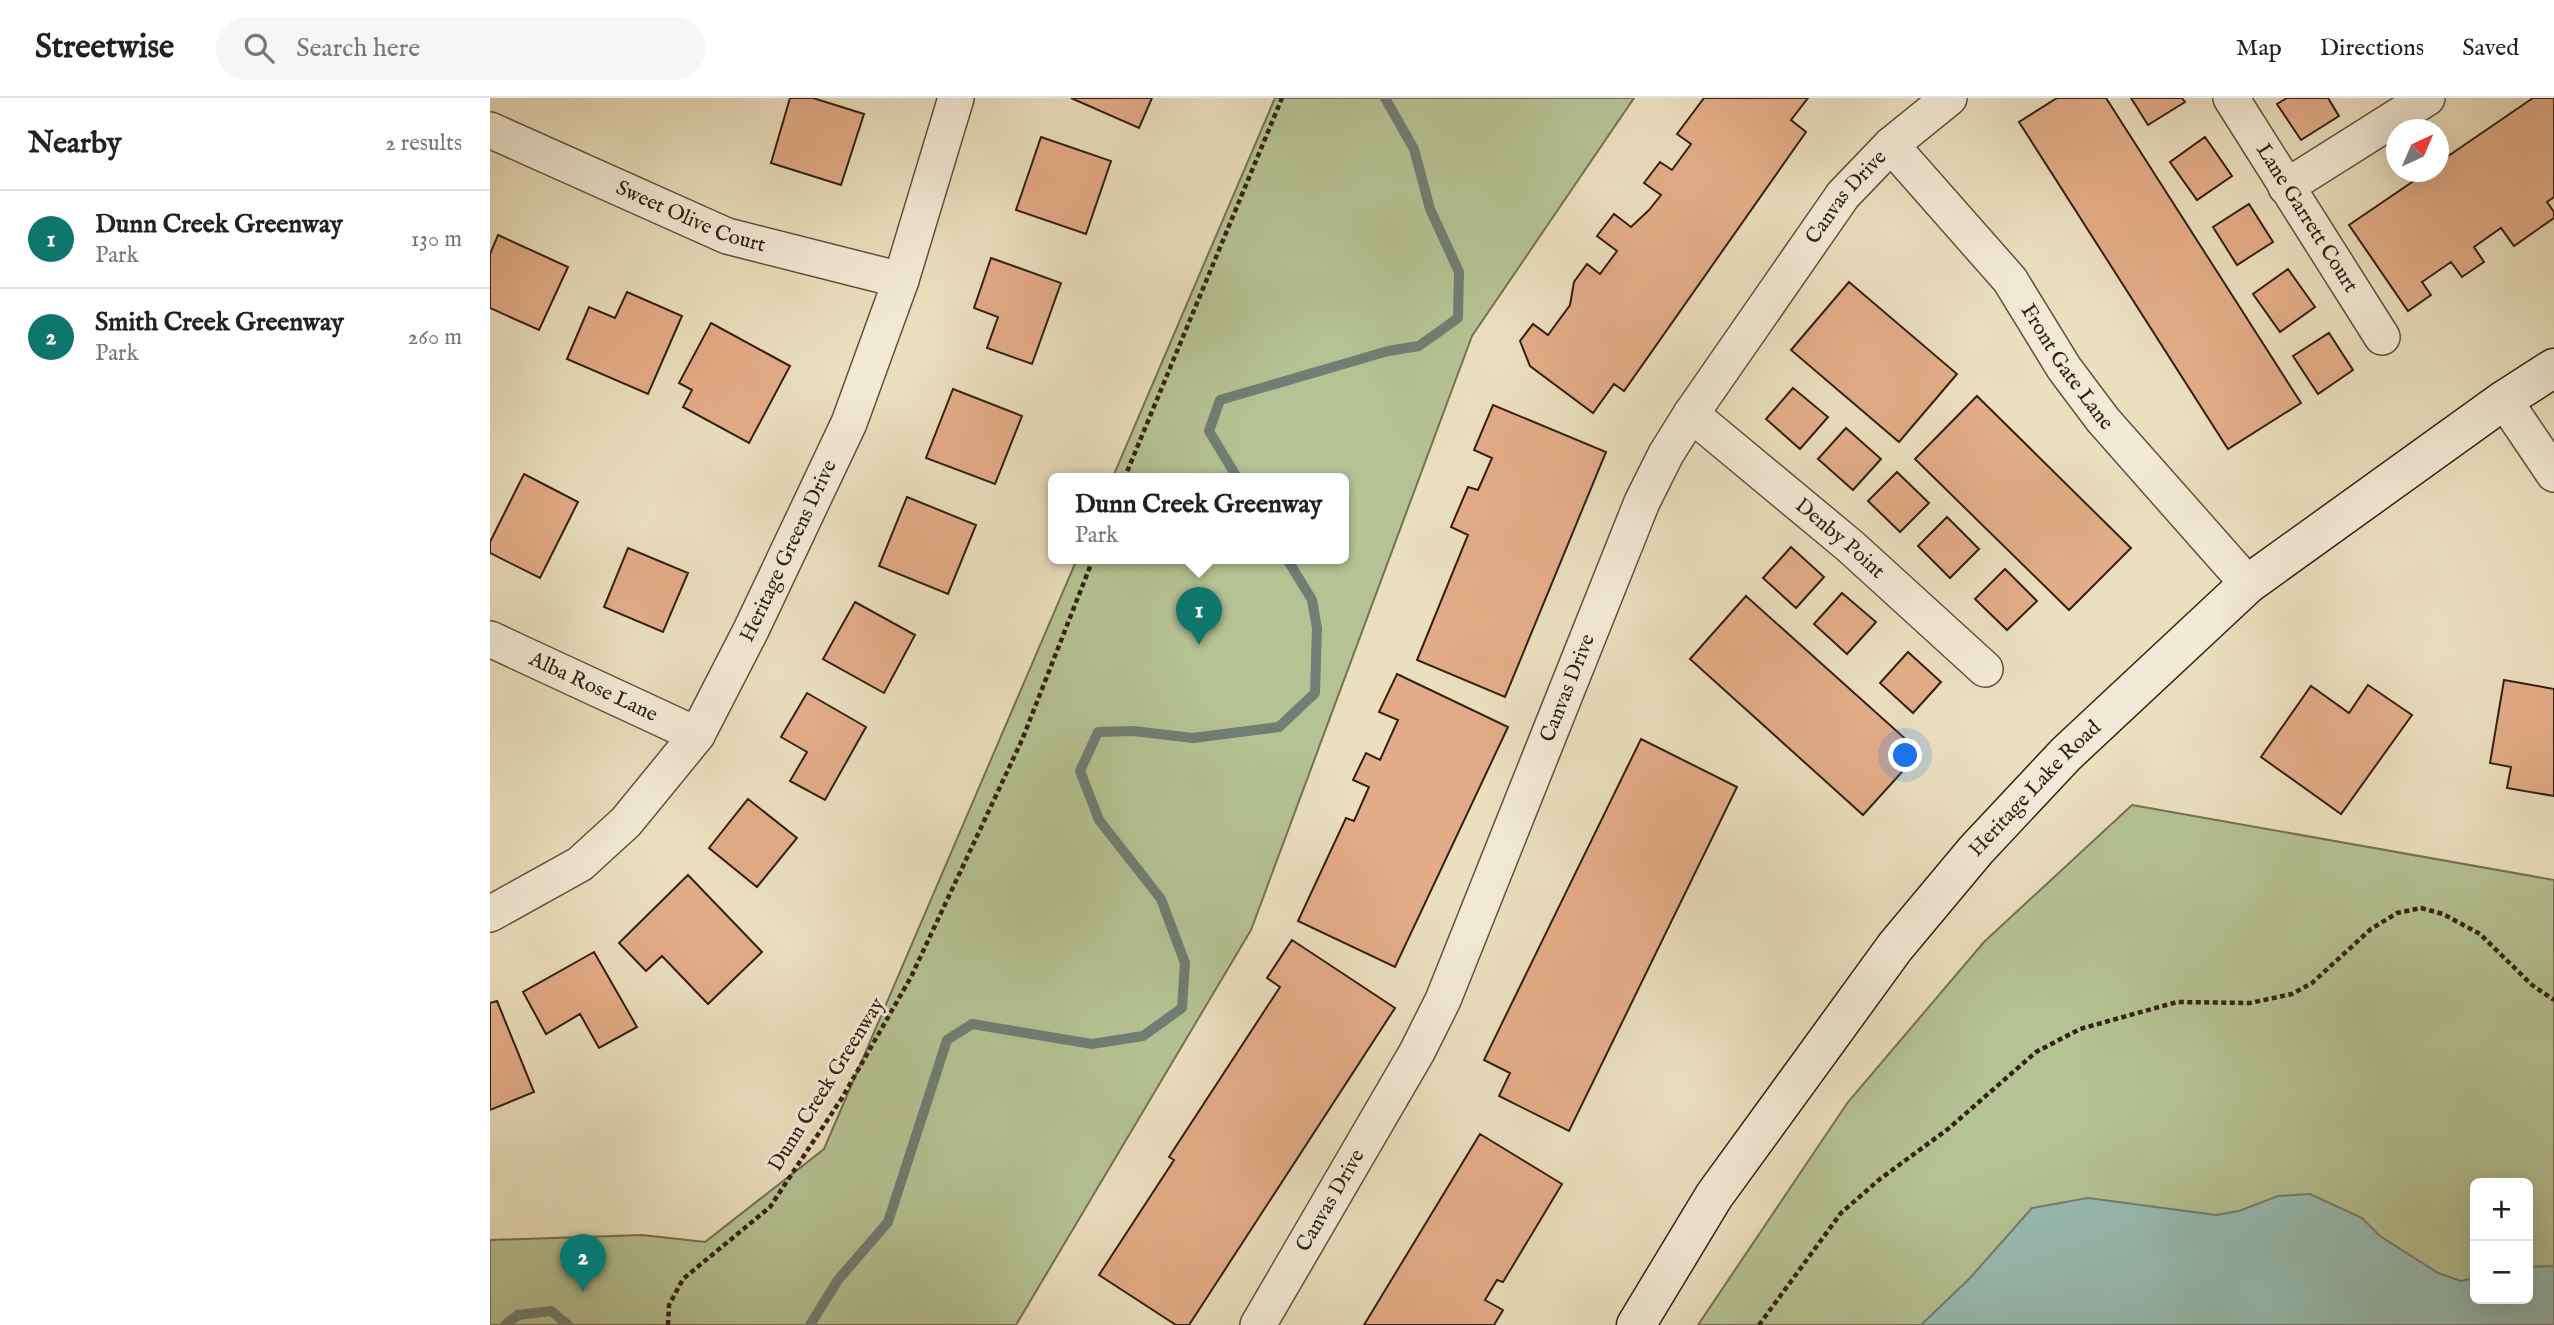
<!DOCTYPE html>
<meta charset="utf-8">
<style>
:root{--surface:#fff;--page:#f6f6f6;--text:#222;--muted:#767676;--line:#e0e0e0;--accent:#0f766e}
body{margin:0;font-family:"IM FELL English",serif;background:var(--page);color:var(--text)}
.controls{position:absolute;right:21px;bottom:21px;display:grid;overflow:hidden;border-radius:10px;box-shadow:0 7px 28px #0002}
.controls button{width:63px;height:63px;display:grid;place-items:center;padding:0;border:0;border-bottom:2px solid var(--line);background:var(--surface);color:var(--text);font:35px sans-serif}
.compass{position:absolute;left:1896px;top:21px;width:63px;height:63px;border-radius:50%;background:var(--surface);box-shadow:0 7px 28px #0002;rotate:44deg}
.you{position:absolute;left:1416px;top:658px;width:24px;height:24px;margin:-18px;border:5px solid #fff;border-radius:50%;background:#1a73e8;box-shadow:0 0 0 10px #1a73e833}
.badge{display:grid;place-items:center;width:46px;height:46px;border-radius:50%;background:var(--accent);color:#fff;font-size:23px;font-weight:700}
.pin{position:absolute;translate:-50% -58px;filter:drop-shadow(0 2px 4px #0008)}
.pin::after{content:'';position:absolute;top:37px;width:24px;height:21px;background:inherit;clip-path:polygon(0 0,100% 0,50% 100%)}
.popup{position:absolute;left:558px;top:375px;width:301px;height:91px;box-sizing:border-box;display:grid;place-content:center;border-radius:10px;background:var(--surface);filter:drop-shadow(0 2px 5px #0005);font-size:23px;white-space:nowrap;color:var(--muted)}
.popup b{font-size:26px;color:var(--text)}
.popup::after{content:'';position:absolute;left:50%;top:100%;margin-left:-14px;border:14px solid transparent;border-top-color:var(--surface)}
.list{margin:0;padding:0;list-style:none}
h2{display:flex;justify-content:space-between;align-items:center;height:91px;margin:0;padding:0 28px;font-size:30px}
h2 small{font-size:23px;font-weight:400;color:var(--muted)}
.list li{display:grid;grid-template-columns:46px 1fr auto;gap:21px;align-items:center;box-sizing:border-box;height:98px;padding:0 28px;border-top:2px solid var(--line)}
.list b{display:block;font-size:26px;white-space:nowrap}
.list p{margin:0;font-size:23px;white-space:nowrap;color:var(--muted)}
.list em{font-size:23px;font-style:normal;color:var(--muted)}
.icon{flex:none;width:38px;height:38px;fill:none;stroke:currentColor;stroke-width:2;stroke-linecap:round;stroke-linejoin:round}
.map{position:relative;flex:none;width:2064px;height:1227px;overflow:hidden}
header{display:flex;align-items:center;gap:42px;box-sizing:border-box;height:98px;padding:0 35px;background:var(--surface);border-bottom:2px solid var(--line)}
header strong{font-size:33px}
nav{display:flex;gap:38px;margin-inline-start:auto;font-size:24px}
.search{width:490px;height:63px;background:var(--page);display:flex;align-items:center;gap:18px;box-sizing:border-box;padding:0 24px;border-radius:38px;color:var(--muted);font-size:26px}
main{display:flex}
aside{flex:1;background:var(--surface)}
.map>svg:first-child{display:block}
</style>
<header>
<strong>Streetwise</strong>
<div class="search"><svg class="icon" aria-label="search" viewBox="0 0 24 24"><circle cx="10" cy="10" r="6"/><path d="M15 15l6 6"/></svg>Search here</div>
<nav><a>Map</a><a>Directions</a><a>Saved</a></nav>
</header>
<main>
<aside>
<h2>Nearby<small>2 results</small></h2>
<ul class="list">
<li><span class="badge">1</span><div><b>Dunn Creek Greenway</b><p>Park</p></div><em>130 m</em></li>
<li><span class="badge">2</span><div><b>Smith Creek Greenway</b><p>Park</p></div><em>260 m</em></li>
</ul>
</aside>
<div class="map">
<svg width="2064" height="1227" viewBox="0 0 2064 1227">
<rect width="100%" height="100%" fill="#ebdfbe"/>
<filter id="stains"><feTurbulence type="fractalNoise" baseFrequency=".00286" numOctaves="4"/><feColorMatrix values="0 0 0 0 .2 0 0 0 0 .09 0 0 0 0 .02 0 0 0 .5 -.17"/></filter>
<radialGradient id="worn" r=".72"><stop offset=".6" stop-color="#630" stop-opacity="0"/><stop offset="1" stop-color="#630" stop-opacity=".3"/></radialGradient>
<path fill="#b5c293" stroke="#747153" stroke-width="2" fill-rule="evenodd" d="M 785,0 L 1144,0 L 982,238 L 761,832 L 526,1227 L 0,1227 L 0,1142 L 152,1137 L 215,1144 L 334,1051 L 587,461 L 854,461 L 854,381 L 622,381 Z
M 1642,707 L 2064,782 L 2064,1227 L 1208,1227 L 1358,1004 L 1494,844 ZM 1985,1085 L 2038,1085 L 2038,1201 L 1985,1201 Z"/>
<path fill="#98bcb3" stroke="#707e73" stroke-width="2" d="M 1820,1096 L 1872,1120 L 1890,1138 L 1948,1175 L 1971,1183 L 1985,1180 L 1985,1201 L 2038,1201 L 2038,1169 L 2064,1168 L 2064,1227 L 1431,1227 L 1480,1180 L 1542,1110 L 1598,1100 L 1726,1117 L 1749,1113 L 1788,1098 Z"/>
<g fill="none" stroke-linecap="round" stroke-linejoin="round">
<path stroke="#707e73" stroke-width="10" d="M 748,381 L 719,333 L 730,302 L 898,253 L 929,248 L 968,220 L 969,174 L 940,111 L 924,51 L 895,0
M 15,1227 L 28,1217 L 61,1213 L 78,1227
M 320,1227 L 348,1182 L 398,1124 L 457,942 L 482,926 L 602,946 L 653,938 L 692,910 L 695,865 L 671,801 L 609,722 L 590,673 L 608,634 L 643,633 L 703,640 L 789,629 L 825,595 L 827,530 L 822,502 L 797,461"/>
</g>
<path fill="#e3ac88" stroke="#332013" stroke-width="2" d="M 300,0 L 323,0 L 374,16 L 351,87 L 281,65 Z
M 581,0 L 662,0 L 649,30 Z
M 1214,0 L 1318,0 L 1301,22 L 1316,34 L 1134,293 L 1124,286 L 1103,315 L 1040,268 L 1030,243 L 1043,226 L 1058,237 L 1080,207 L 1084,184 L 1097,166 L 1110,176 L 1127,153 L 1107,138 L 1124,116 L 1141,129 L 1159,112 L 1171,97 L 1154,85 L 1170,64 L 1182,72 L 1201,46 L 1187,36 Z
M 1567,0 L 1616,0 L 1811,305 L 1738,351 L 1529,24 Z
M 1641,0 L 1692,0 L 1695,4 L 1658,27 Z
M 1797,0 L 1838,0 L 1849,18 L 1811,42 L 1787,6 Z
M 2043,0 L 2064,0 L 2064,99 L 2057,104 L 2064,114 L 2064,120 L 2024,148 L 2011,130 L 1984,149 L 1994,164 L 1972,179 L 1961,164 L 1932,184 L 1941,197 L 1918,213 L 1859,127 L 1937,74 L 1948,74 L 1948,65 Z
M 551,39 L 621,63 L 596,136 L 526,112 Z
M 1715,39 L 1742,78 L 1707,102 L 1680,64 Z
M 1759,106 L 1783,144 L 1747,167 L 1723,129 Z
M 8,137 L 78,169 L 49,232 L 0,210 L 0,156 Z
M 501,160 L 571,185 L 542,266 L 497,250 L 508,219 L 484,210 Z
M 1798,171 L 1825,209 L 1790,234 L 1763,196 Z
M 1359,184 L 1467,276 L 1409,344 L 1301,252 Z
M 137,194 L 192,218 L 158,296 L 77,261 L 99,209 L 125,220 Z
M 221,225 L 300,268 L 259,345 L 193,309 L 202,292 L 189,285 Z
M 1839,235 L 1863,272 L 1828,296 L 1803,258 Z
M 1303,290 L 1338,319 L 1310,351 L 1276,321 Z
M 463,291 L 532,318 L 505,386 L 436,360 Z
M 1487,298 L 1641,450 L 1579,512 L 1425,361 Z
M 1003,307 L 1116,354 L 1015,599 L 927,562 L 978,437 L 961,429 L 978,389 L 988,392 L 1002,360 L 984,352 Z
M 1356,330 L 1391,361 L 1363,392 L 1328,361 Z
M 1407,374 L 1439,405 L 1410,434 L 1378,403 Z
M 34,376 L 88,404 L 50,480 L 0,455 L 0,444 Z
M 417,399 L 486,427 L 458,496 L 389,468 Z
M 1457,419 L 1489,451 L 1460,480 L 1428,448 Z
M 1301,449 L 1334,479 L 1306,510 L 1273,480 Z
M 138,450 L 198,475 L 173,534 L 114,509 Z
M 1515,471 L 1547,503 L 1517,532 L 1485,501 Z
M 1352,495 L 1386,524 L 1357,556 L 1324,526 Z
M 1256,498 L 1430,654 L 1373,717 L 1200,561 Z
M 365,504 L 425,537 L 394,595 L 333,561 Z
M 1418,554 L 1451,584 L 1423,615 L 1390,585 Z
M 907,576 L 1018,629 L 905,869 L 808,823 L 856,720 L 864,723 L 879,689 L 863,682 L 876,655 L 890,662 L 908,622 L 889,614 Z
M 2014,582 L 2064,591 L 2064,698 L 2017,690 L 2021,669 L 2000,665 Z
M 1878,587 L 1922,617 L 1851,716 L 1771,659 L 1821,588 L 1859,615 Z
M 317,595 L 376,629 L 335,702 L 300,683 L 317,654 L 291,639 Z
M 1151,641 L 1247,689 L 1079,1033 L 1009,998 L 1020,975 L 994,962 Z
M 258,701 L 307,740 L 267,789 L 219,750 Z
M 198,777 L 272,854 L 218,906 L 172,858 L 156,873 L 129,845 Z
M 802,842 L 905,910 L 699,1227 L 686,1227 L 609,1177 L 684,1062 L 679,1059 L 790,889 L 777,880 Z
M 104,854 L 147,929 L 109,950 L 90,916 L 56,936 L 33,894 Z
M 7,903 L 44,994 L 0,1012 L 0,905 Z
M 990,1036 L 1072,1086 L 1013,1184 L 1007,1182 L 995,1202 L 1013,1212 L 1004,1227 L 874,1227 Z"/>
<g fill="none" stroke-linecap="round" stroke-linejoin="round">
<defs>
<g id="street">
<path id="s1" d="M 1741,0 L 1892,239"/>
<path id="s2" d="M 0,32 L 237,138 L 411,182"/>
<path id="s3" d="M 1401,47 L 1520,182 L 1574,270 L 1613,322 L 1758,486"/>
<path d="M 1796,89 L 1937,0"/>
<path d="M 2014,302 L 2064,376"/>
<path id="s4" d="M 1201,316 L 1360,448 L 1495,571"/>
<path id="s5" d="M 0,541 L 207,637"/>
<path id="s6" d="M 0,816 L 90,766 L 136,724 L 207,637 L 261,532 L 359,325 L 411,182 L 466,0"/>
<path id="s7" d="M 768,1227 L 927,954 L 953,902 L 1152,404 L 1176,356 L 1201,316 L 1353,97 L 1401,47 L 1459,0"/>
</g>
<g id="secondary">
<path id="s8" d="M 1146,1227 L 1224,1098 L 1405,849 L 1486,752 L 1576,656 L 1758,486 L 2014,302 L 2064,270"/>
</g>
</defs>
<use href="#street" stroke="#61503e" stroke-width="38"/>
<use href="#secondary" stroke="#332013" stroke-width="41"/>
<path stroke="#332013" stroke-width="4.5" stroke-dasharray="5 3.5" stroke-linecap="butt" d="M 634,381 L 792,0
M 178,1227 L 179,1207 L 193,1181 L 280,1109 L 352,1000 L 421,879 L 532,642 L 603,461
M 1269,1227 L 1351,1115 L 1390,1081 L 1458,1031 L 1546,954 L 1590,931 L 1687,904 L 1760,905 L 1802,896 L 1822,885 L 1881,831 L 1907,815 L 1931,810 L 1953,816 L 1990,836 L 2042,887 L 2064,902"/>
<use href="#street" stroke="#f2ead5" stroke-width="35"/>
<use href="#secondary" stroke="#f2ead5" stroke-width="38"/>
</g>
<g text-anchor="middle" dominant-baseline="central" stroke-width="6" stroke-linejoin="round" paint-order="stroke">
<g font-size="21" fill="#332013" stroke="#f2ead5">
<text stroke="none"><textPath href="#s7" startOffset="1278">Canvas Drive</textPath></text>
<text stroke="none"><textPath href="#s2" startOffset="219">Sweet Olive Court</textPath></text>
<text stroke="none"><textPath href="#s1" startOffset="142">Lane Garrett Court</textPath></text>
<text stroke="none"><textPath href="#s3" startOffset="284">Front Gate Lane</textPath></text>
<text stroke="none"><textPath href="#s4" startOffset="194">Denby Point</textPath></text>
<text stroke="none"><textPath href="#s6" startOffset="483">Heritage Greens Drive</textPath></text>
<text stroke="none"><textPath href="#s5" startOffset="114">Alba Rose Lane</textPath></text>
<text stroke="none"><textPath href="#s7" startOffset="710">Canvas Drive</textPath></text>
<text stroke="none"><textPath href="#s8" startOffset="670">Heritage Lake Road</textPath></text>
<text transform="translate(337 987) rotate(-58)">Dunn Creek Greenway</text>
<text stroke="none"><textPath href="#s7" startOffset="144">Canvas Drive</textPath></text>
</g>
</g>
<rect width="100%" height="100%" filter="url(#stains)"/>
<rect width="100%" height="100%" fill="url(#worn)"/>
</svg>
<div class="controls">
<button>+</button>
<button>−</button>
</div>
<svg class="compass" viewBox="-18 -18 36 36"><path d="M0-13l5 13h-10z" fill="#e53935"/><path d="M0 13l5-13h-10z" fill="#767676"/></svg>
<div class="you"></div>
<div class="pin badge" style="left:709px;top:547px">1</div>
<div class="popup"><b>Dunn Creek Greenway</b>Park</div>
<div class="pin badge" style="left:93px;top:1194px">2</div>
</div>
</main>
